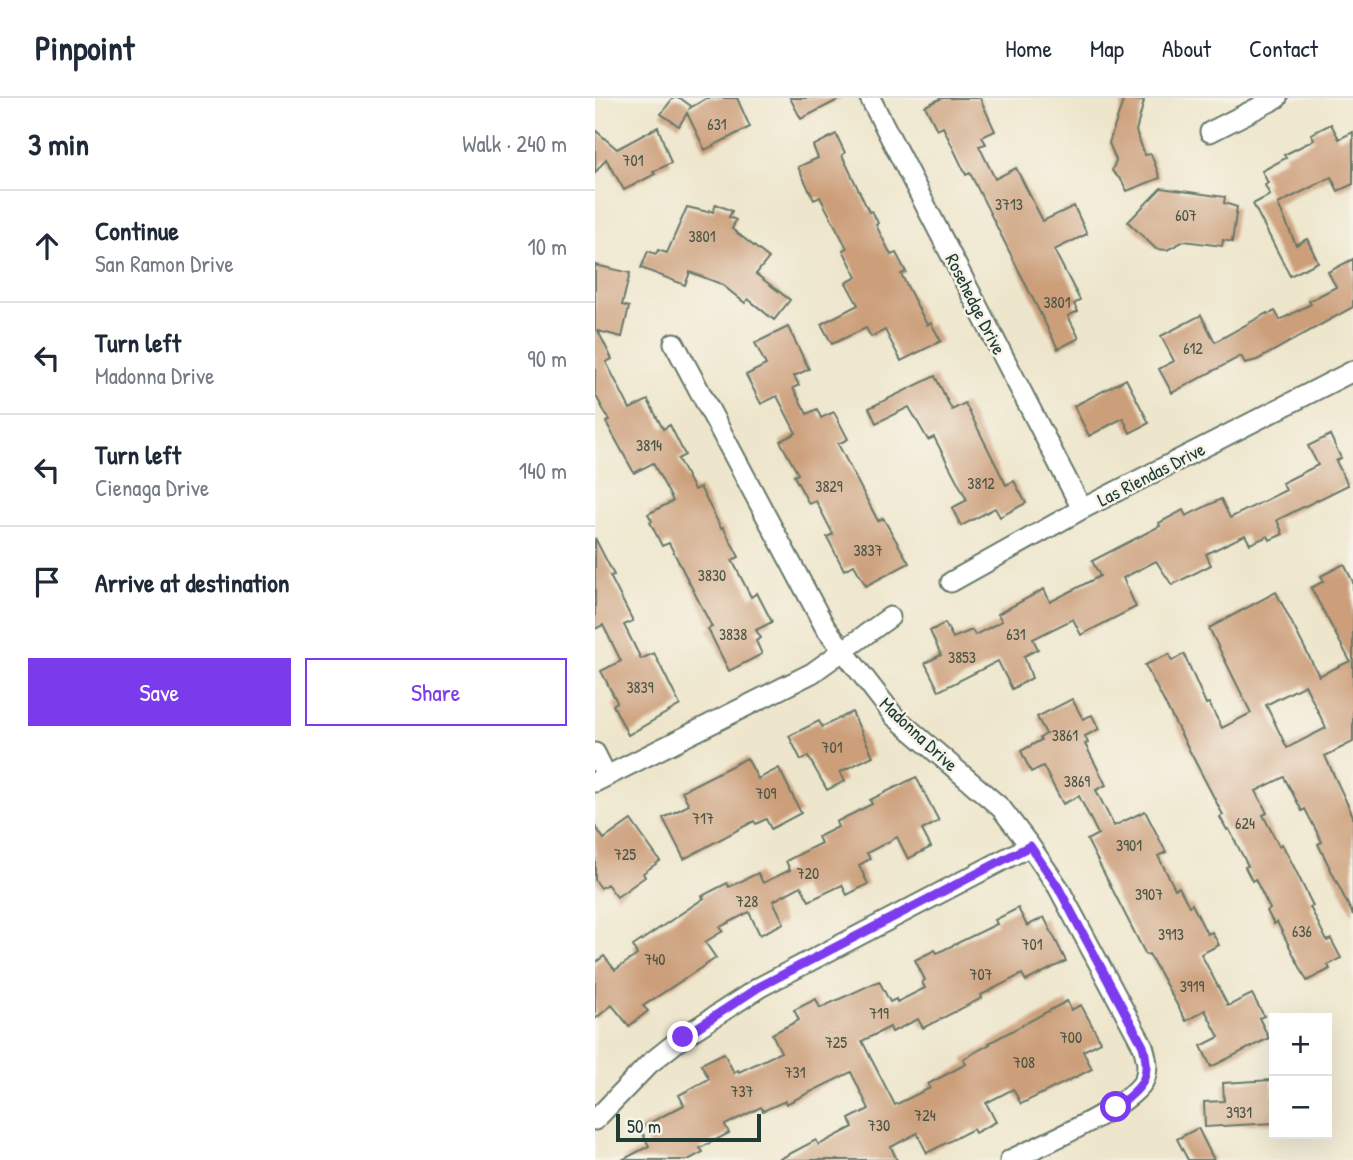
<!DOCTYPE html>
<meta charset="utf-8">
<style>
:root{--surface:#fff;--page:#f6f6f7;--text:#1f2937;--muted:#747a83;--line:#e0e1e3;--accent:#7c3aed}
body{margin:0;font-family:"Patrick Hand",sans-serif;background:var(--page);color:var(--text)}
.controls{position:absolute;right:21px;bottom:21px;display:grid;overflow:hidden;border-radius:0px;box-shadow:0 7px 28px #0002}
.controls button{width:63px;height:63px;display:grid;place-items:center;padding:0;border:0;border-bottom:2px solid var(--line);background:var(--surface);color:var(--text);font:35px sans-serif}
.scale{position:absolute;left:21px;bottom:18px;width:145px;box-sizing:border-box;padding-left:7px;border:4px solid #1f3d34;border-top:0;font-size:19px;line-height:24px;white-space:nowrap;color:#1f3d34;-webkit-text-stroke:5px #f7f3e8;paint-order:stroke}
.stop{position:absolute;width:21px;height:21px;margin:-16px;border:5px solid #7c3aed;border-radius:50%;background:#fff}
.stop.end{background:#7c3aed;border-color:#fff;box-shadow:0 2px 7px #0008}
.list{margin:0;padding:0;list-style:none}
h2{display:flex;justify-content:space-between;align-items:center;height:91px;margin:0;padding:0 28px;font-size:30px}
h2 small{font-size:23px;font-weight:400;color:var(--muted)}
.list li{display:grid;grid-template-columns:46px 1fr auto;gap:21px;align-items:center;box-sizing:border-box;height:112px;padding:0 28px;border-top:2px solid var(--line)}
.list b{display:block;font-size:26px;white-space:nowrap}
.list p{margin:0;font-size:23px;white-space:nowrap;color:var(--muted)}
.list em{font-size:23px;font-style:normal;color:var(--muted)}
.actions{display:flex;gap:14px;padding:21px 28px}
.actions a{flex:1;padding:16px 0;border:2px solid var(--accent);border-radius:0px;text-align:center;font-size:24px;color:var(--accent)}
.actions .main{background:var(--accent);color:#fff}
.icon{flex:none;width:38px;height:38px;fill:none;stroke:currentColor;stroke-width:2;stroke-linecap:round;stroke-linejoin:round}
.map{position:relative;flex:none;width:758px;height:1062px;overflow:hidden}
header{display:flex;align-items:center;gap:42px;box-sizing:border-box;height:98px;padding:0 35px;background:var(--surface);border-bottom:2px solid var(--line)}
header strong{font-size:33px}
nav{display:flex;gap:38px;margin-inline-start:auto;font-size:24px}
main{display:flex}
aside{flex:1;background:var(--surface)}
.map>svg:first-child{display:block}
</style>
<header>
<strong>Pinpoint</strong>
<nav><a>Home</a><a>Map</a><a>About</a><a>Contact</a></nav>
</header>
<main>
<aside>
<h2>3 min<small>Walk · 240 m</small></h2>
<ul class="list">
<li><svg class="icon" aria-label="ahead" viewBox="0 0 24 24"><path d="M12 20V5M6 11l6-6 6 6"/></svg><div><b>Continue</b><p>San Ramon Drive</p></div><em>10 m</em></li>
<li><svg class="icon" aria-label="left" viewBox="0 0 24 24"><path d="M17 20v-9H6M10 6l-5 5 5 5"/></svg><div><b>Turn left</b><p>Madonna Drive</p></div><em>90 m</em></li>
<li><svg class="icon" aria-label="left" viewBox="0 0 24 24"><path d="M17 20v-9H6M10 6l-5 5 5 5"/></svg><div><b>Turn left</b><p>Cienaga Drive</p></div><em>140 m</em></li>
<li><svg class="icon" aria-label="arrive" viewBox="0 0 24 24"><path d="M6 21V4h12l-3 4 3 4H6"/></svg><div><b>Arrive at destination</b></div></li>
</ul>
<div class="actions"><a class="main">Save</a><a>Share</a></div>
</aside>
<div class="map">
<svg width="758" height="1062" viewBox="0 0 758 1062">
<rect width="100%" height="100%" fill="#f7f3e8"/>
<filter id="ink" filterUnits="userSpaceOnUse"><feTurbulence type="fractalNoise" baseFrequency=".0143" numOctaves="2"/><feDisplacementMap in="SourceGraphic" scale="14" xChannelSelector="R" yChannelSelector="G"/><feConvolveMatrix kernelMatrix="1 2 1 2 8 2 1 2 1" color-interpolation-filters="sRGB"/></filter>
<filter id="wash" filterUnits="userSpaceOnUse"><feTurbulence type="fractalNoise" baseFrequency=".00686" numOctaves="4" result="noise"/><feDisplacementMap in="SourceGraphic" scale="28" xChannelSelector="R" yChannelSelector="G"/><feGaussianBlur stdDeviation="1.57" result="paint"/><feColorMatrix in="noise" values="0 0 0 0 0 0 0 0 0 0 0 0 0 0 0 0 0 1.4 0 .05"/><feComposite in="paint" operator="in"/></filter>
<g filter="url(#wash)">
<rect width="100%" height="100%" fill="#eee6cc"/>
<g id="blocks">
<path fill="#cc9f7a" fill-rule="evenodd" d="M 78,0 L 85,0 L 96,8 L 95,10 L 112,0 L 142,0 L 155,29 L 110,52 L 92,15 L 84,28 L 66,16 Z
M 195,0 L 247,0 L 206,21 Z
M 347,0 L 385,0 L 400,33 L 387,39 L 391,46 L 384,48 L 400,81 L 421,70 L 448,123 L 479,108 L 492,136 L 459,152 L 485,202 L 479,206 L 483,213 L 473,218 L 484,240 L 463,251 L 375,75 L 371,77 L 348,29 L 342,32 L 330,8 Z
M 529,0 L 549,3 L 541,33 L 550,57 L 556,56 L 565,80 L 532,93 L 527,83 L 517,73 L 521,62 L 514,45 Z
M 736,26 L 744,41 L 758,34 L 758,86 L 743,93 L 736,79 L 683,106 L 701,147 L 712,141 L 723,164 L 695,178 L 658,106 L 675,97 L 670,87 L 673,85 L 667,73 L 691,60 L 689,57 L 719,42 L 716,36 Z
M 63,29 L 76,65 L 58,74 L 60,76 L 29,92 L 11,61 L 0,75 L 0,32 L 22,51 Z
M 241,36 L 250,55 L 247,57 L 274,114 L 277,113 L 283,125 L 281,127 L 296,157 L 301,155 L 311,174 L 306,176 L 332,227 L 336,225 L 346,243 L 306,263 L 290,232 L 276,239 L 271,230 L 237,246 L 226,226 L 263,207 L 251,185 L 262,179 L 248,152 L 252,150 L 225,99 L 219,102 L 203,69 L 223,60 L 218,48 Z
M 566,90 L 630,99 L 629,105 L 642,109 L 637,144 L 628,142 L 627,148 L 589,143 L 572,152 L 561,151 L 533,124 Z
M 121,106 L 137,113 L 134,119 L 141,122 L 137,131 L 174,160 L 161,176 L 195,202 L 179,222 L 153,201 L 150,205 L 126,186 L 95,174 L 90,187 L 46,170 L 53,153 L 61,156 L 63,152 L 72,155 L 92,109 L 113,114 L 114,112 L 118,114 Z
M 758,161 L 758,209 L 662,262 L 650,265 L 646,258 L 577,295 L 564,271 L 579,263 L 566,238 L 606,217 L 620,244 L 672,215 L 673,216 L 680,213 L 685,222 L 716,206 L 714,203 L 741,189 L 733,174 Z
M 0,167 L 35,175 L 27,207 L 34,209 L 27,239 L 3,233 L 17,261 L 11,264 L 35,311 L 53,302 L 68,331 L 75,327 L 90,357 L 83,361 L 99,392 L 105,389 L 126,430 L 128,429 L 144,459 L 137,462 L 156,499 L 162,495 L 177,524 L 161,532 L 166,540 L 161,543 L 167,556 L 134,573 L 113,531 L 117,529 L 74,445 L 67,448 L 55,424 L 57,423 L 53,416 L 78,403 L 58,365 L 39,375 L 11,324 L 14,322 L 0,296 Z
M 193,229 L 214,271 L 199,278 L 204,287 L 198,290 L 212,316 L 222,311 L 226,320 L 239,314 L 253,341 L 243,346 L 283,423 L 288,420 L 314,465 L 271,488 L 259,467 L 249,472 L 232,439 L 238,436 L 221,403 L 214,406 L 199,378 L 203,376 L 185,343 L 201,335 L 182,298 L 166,306 L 151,277 L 171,267 L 160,245 Z
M 340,278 L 357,312 L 370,305 L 411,387 L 419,383 L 431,405 L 405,419 L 400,410 L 366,428 L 357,410 L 372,402 L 339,339 L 333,342 L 314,309 L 281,325 L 274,310 Z
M 531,281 L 554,325 L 535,335 L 528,320 L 494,338 L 479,308 Z
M 735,337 L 746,360 L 741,363 L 753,387 L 682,422 L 688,436 L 675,442 L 673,438 L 655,446 L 650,437 L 611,456 L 616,467 L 577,487 L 561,463 L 528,480 L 541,509 L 486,537 L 478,521 L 438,541 L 443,551 L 429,558 L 437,580 L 417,591 L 403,563 L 344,593 L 330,565 L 346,557 L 335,533 L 350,525 L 358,540 L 377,532 L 380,537 L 407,523 L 403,516 L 449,491 L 455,504 L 505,478 L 497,463 L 565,428 L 564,425 L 588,412 L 591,418 L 626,401 L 635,420 L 691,392 L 687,385 L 723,367 L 713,348 Z
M 0,440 L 19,477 L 15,478 L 38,523 L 29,527 L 46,561 L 59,555 L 85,607 L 33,637 L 18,607 L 22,604 L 6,573 L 26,563 L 8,527 L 0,531 Z
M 749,466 L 758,484 L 758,644 L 730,658 L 758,718 L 758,817 L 723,746 L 727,744 L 710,711 L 707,713 L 689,679 L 661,693 L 672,715 L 668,717 L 684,748 L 687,746 L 698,767 L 718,808 L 715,809 L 732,843 L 736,841 L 746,860 L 733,867 L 735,871 L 712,883 L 682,824 L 679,826 L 672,813 L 675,811 L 660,781 L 657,783 L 650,769 L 653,768 L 634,731 L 632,732 L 625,719 L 628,717 L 550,567 L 574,556 L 577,563 L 589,556 L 611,606 L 614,605 L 627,630 L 656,615 L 614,530 L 681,494 L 724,578 L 755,563 L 716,490 L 729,483 L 726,478 ZM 710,587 L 731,630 L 692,650 L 671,607 Z
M 477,601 L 488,621 L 497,617 L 504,631 L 490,638 L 493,645 L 490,646 L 511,687 L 501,692 L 519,728 L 550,713 L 571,754 L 563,758 L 580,791 L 584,789 L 594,808 L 597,806 L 612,836 L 617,834 L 624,847 L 606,856 L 633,908 L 657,896 L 669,918 L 664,920 L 674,940 L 616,969 L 606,948 L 624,939 L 610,912 L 591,923 L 554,856 L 551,857 L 492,742 L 503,736 L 484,698 L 468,706 L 448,668 L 436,674 L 426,653 L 446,642 L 445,640 L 451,636 L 442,619 Z
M 257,614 L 278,658 L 245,674 L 250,683 L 232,692 L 213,658 L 206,662 L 194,638 L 224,623 L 227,629 Z
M 152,660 L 163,681 L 184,670 L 206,715 L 176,731 L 171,721 L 161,726 L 159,723 L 89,761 L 68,720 L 94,707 L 87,693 Z
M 321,679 L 344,723 L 327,732 L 336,749 L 313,761 L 302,739 L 272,755 L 275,761 L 264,767 L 273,786 L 252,797 L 247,787 L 214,803 L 206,788 L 178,803 L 189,825 L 165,837 L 154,814 L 125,829 L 128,833 L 110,844 L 121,860 L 48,908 L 53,913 L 34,928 L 17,907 L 0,921 L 0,865 L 9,858 L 20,872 L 42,857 L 38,848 L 109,800 L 107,798 L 132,785 L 134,789 L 163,775 L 168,785 L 195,772 L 191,763 L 226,745 L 223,739 L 243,729 L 241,724 L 277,706 L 275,702 Z
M 36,722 L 65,763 L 48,775 L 50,779 L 22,799 L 12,786 L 6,790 L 0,782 L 0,728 L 9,741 Z
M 423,810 L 432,828 L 449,819 L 471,863 L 431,883 L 427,876 L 386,897 L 387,900 L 328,930 L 323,921 L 297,934 L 295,929 L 267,943 L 300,1007 L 335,990 L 333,986 L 371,966 L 368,961 L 395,946 L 394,945 L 472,903 L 476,912 L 486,907 L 506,944 L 488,953 L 497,971 L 426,1006 L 418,991 L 391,1005 L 401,1024 L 380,1035 L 378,1031 L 332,1055 L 322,1035 L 296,1049 L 302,1062 L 183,1062 L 221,1042 L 224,1047 L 258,1029 L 254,1021 L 274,1011 L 256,974 L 191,1006 L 190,1003 L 168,1013 L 166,1009 L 130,1027 L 134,1035 L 105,1050 L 108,1054 L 93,1062 L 27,1062 L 54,1048 L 45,1030 L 89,1007 L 84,997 L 114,981 L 106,966 L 129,955 L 139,975 L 143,972 L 144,974 L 186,954 L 177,936 L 204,922 L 199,912 L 221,901 L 225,910 L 284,883 L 295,904 L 301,901 L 302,904 L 330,890 L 327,884 L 330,882 L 320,862 L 340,852 L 342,855 L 402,826 L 400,822 Z
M 677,982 L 679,1025 L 610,1029 L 609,1004 L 629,1003 L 628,985 Z
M 603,1030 L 619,1062 L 593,1062 L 582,1041 Z"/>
</g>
</g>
<g filter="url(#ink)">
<use href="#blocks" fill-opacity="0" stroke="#677869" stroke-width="2"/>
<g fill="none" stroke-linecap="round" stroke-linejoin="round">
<defs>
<path id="street" d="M 275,0 L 487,411
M 615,34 L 682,0
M 79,245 L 230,529 L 299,618 L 406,710 L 435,748 L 463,789 L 548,948 C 551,959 554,968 550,980 C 541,1007 444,1048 415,1062
M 356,484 L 487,411 L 758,273
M 0,655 L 11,677
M 0,684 L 217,575 L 295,519
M 0,1022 L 54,966 L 88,939 L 165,889 L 435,748"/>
</defs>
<use href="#street" stroke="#677869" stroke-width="23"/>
<use href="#street" stroke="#fff" stroke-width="19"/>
</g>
</g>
<g fill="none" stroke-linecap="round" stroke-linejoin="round" filter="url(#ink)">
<path stroke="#7c3aed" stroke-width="9" d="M 88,939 L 164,889 L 435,748 L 463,789 L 548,948 C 557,980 547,990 521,1009"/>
</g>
<g text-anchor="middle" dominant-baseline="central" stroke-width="5" stroke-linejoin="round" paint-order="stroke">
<g font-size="16" fill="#4a5646">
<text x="122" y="26">631</text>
<text x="38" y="62">701</text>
<text x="414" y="106">3713</text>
<text x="591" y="117">607</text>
<text x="107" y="138">3801</text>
<text x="462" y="204">3801</text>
<text x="598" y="250">612</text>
<text x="54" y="347">3814</text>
<text x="386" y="385">3812</text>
<text x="234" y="388">3829</text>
<text x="273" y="452">3837</text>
<text x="117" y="477">3830</text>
<text x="138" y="536">3838</text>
<text x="421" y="536">631</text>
<text x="367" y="559">3853</text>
<text x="45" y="589">3839</text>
<text x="470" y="637">3861</text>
<text x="237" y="649">701</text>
<text x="482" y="683">3869</text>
<text x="171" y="695">709</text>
<text x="108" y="720">717</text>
<text x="650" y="725">624</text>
<text x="534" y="747">3901</text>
<text x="30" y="756">725</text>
<text x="213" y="775">720</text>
<text x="554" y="796">3907</text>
<text x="152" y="803">728</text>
<text x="707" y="833">636</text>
<text x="576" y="836">3913</text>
<text x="437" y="846">701</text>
<text x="60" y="861">740</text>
<text x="386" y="876">707</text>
<text x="597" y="888">3919</text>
<text x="284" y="915">719</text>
<text x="476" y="939">700</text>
<text x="241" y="944">725</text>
<text x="429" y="964">708</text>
<text x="200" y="974">731</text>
<text x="147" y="993">737</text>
<text x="644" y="1014">3931</text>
<text x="330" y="1017">724</text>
<text x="284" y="1027">730</text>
</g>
<g font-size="19" fill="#1f3d34" stroke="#f7f3e8">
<text transform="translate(381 206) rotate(63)">Rosehedge Drive</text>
<text transform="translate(556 376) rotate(-27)">Las Riendas Drive</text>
<text transform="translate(324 636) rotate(43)">Madonna Drive</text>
</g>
</g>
</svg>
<div class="controls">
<button>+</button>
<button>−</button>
</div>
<div class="scale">50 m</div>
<div class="stop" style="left:521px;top:1009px"></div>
<div class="stop end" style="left:88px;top:939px"></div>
</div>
</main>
